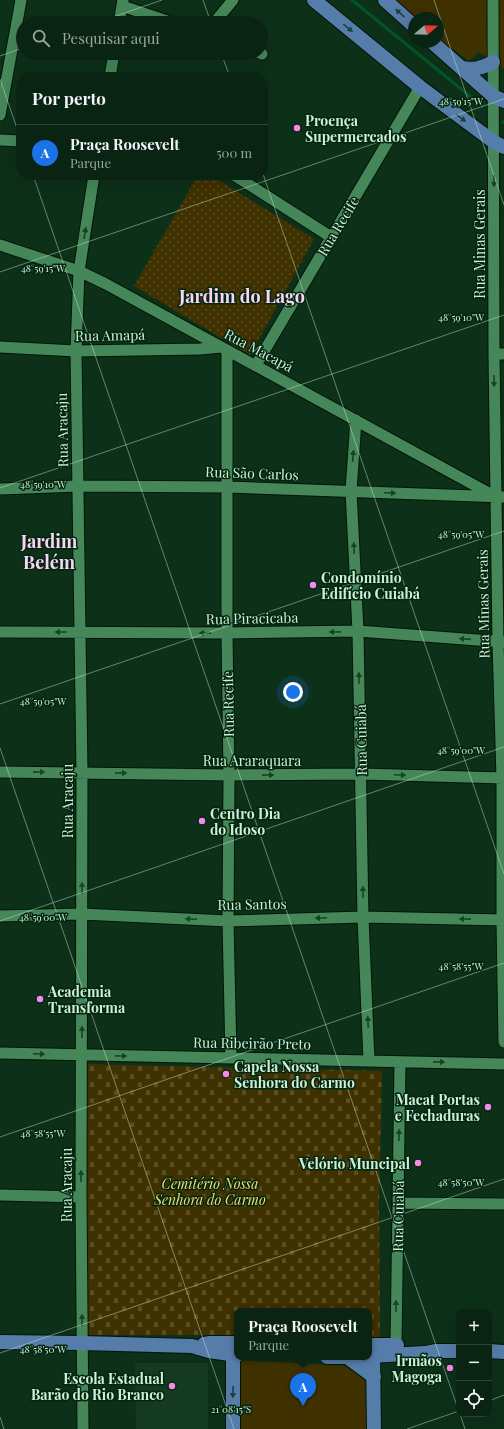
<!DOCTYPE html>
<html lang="pt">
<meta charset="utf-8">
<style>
:root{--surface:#0a2413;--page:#132c1c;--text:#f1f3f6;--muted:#99a4a0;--line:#2a4133;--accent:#1a73e8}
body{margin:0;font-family:"Playfair Display",serif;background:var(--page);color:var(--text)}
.controls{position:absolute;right:12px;bottom:12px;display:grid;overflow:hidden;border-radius:8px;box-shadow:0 4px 16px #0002}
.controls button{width:36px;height:36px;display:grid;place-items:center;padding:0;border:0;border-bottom:1px solid var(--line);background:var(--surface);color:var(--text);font:20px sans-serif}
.compass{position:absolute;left:408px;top:12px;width:36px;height:36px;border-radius:50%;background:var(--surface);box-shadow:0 4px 16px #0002;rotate:71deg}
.you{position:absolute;left:293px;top:692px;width:14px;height:14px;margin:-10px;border:3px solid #fff;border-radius:50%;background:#1a73e8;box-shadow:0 0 0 6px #1a73e833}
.badge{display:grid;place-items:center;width:26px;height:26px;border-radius:50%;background:var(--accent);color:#fff;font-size:13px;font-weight:700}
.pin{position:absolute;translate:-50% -33px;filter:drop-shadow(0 1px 2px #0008)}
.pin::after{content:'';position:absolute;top:21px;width:14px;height:12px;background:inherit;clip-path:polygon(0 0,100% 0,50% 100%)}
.popup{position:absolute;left:234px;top:1308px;width:138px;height:52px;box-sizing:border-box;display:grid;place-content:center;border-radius:8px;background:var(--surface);filter:drop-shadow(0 1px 3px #0005);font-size:13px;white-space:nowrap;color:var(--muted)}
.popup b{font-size:15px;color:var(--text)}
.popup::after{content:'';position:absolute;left:50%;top:100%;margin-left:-8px;border:8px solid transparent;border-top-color:var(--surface)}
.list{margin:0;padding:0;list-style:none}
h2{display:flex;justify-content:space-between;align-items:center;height:52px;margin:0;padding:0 16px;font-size:17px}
h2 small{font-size:13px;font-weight:400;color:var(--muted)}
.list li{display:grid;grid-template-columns:26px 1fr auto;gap:12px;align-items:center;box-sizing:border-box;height:56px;padding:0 16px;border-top:1px solid var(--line)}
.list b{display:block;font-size:15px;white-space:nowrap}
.list p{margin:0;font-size:13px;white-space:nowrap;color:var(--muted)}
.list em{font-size:13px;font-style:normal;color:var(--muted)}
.icon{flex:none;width:22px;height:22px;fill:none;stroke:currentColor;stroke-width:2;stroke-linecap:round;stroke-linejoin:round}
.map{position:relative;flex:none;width:504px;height:1429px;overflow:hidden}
.search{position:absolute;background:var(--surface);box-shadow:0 4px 16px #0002;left:16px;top:16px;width:252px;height:44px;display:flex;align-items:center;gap:10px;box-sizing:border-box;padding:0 14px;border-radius:22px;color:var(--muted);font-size:15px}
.panel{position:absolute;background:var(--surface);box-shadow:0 4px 16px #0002;left:16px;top:72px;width:252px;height:108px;border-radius:16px}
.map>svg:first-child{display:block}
</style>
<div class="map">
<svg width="504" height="1429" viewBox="0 0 504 1429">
<defs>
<pattern id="grass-dots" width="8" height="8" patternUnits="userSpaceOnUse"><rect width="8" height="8" fill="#403100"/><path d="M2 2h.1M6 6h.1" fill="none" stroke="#5a4f24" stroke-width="1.8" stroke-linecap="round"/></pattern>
<pattern id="cemetery-stones" width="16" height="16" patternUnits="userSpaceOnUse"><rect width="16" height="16" fill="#403100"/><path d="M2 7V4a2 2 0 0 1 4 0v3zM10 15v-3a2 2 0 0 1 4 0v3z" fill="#5a4f24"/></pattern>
</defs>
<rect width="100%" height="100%" fill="#0d3019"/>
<path fill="#143b21" d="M 135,1363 L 208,1363 L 208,1429 L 136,1429 Z"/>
<path fill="url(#grass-dots)" d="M 198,175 L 210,175 L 314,239 L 250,355 L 134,286 Z"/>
<path fill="url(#cemetery-stones)" d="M 86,1064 L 382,1071 L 379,1203 L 380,1339 L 369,1339 L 369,1311 L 237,1311 L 237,1335 L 87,1335 Z"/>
<path fill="#403100" d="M 391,0 L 504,0 L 504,69 L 479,52 L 474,57 L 469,61 L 438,39 L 438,18 L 414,18 Z
M 237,1360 L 352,1366 L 370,1383 L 369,1429 L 237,1429 Z"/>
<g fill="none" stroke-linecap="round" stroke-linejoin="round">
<path stroke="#015628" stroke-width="3" d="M 352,0 L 482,106
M 503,122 L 504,122"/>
<defs>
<path id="minor" d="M 493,0 L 494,354 L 498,642 L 502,778 L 502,920 L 504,1042
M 122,6 L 173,23
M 119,23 L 123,0
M 214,23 L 233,0
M 260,53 L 262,54
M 110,77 L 114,53
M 0,115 L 21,0
M 0,140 L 21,141
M 234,175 L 331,237
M 0,245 L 79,271 L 106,284 L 496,497
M 0,347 L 76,351 L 200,349 L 221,347
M 227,350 L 227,633 L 229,775 L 228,921 L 231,1057
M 494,354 L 504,354
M 256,365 L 420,87
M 356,420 L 351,491 L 358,631 L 363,917 L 369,1061
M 0,489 L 78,486 L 228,487 L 504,497
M 0,632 L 227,633 L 358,631 L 504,642
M 0,772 L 229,775 L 361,774 L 504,778
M 0,916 L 82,914 L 228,921 L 363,917 L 504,920
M 0,1053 L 504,1064
M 0,1195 L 81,1197
M 398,1203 L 504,1204
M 396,1345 L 400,1062
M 83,1429 L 81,1197 L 82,773 L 76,351 L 79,271 L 94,175"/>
<path id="major" d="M 314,0 L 420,87 L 494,142 L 504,147
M 385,0 L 414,26
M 432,42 L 493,96 L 504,101
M 462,68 C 474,70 482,68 493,62
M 0,1342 L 82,1343 L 192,1346 L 209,1351 L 237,1355
M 204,1344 L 210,1343 L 237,1343
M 369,1345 L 397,1345
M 489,1351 L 504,1352
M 373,1355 L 374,1429
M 369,1356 L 425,1353 L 435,1351 L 459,1351
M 327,1357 L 354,1357
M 347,1357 L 374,1377
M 233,1429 L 233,1355 L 237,1350"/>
</defs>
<use href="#minor" stroke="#031608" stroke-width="13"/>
<use href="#major" stroke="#031608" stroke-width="16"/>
<use href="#minor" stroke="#468759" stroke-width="11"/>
<use href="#major" stroke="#567daa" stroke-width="14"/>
</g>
<defs><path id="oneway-solid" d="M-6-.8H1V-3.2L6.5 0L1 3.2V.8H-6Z"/></defs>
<g fill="#1c403e">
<use href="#oneway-solid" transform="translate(400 13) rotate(-138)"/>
<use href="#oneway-solid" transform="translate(348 28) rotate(39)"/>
<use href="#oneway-solid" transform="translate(461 118) rotate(37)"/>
<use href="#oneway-solid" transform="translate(233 1392) rotate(91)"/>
</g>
<g fill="#174326">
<use href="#oneway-solid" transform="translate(494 181) rotate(90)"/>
<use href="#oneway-solid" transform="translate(85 233) rotate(-81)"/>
<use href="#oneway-solid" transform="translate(494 381) rotate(89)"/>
<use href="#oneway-solid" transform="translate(353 456) rotate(-86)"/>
<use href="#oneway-solid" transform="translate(390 493) rotate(2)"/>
<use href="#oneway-solid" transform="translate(354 548) rotate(-93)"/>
<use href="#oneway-solid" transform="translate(61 632) rotate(-180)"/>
<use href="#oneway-solid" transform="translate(335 632) rotate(179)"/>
<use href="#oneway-solid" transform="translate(205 633) rotate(-179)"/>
<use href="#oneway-solid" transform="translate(465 639) rotate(-176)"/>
<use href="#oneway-solid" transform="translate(359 678) rotate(-91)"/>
<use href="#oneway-solid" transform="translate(39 772) rotate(1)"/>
<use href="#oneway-solid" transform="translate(121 773) rotate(1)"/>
<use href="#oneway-solid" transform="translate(268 775) rotate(-1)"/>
<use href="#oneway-solid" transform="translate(400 775) rotate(2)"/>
<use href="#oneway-solid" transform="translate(82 888) rotate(-90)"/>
<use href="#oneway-solid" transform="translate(363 892) rotate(-91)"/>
<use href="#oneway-solid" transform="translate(321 918) rotate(178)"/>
<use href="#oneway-solid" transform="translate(191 919) rotate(-177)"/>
<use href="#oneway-solid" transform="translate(465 919) rotate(-179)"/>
<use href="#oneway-solid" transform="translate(368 1022) rotate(-92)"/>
<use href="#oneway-solid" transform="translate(82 1032) rotate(-90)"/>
<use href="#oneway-solid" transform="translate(39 1054) rotate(2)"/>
<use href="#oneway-solid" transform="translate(121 1056) rotate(1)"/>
<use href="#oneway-solid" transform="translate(439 1062) rotate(1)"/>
<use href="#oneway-solid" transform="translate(399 1135) rotate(-89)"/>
<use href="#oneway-solid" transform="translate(81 1176) rotate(-90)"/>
<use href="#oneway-solid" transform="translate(396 1306) rotate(-89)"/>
<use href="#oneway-solid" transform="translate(82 1320) rotate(-90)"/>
</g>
<path fill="none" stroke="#ceefd5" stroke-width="1" stroke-opacity="0.45" d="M 203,0 L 211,23M 434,0 L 504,205M 96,23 L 162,0M 221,53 L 230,77M 0,56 L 23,48M 0,79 L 21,140M 263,174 L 504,874M 33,175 L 459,1412M 0,272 L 504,99M 0,488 L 504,315M 0,704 L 504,531M 0,748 L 234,1429M 0,921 L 504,747M 0,1137 L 504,963M 0,1353 L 504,1179M 489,1401 L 504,1395M 460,1414 L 465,1429M 0,1417 L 4,1429M 407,1429 L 459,1411"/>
<g fill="#f888ea" stroke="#032610" stroke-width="1.5">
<circle cx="297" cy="128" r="4"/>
<circle cx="313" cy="585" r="4"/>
<circle cx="202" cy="821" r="4"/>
<circle cx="40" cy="999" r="4"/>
<circle cx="226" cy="1074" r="4"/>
<circle cx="488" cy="1107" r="4"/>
<circle cx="418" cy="1163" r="4"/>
<circle cx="450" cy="1368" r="4"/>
<circle cx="172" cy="1386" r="4"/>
</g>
<g text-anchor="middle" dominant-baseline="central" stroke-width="3" stroke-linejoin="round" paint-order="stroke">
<g font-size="14" font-weight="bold" fill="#ceefd5" stroke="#032610" text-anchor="start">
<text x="305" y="120">Proença<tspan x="305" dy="16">Supermercados</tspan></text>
<text x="321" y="577">Condomínio<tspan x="321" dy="16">Edifício Cuiabá</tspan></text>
<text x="210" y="813">Centro Dia<tspan x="210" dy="16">do Idoso</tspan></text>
<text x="48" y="991">Academia<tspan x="48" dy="16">Transforma</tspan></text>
<text x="234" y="1066">Capela Nossa<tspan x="234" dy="16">Senhora do Carmo</tspan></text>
<text x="480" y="1099" text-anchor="end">Macat Portas<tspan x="480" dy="16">e Fechaduras</tspan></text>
<text x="410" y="1163" text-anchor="end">Velório Muncipal</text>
<text x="442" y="1360" text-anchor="end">Irmãos<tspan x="442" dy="16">Magoga</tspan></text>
<text x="164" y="1378" text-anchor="end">Escola Estadual<tspan x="164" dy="16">Barão do Rio Branco</tspan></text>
</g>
<g font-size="14" fill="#ceefd5" stroke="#032610">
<text transform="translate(338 226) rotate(-59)">Rua Recife</text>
<text transform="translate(479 244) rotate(-90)">Rua Minas Gerais</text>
<text transform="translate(110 335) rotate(-1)">Rua Amapá</text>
<text transform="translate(259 350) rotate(28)">Rua Macapá</text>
<text transform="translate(62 430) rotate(-91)">Rua Aracaju</text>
<text transform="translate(252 473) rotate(2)">Rua São Carlos</text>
<text transform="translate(483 604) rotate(-91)">Rua Minas Gerais</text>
<text transform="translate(252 618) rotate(-1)">Rua Piracicaba</text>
<text transform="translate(228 704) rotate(-91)">Rua Recife</text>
<text transform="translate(361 740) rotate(-91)">Rua Cuiabá</text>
<text x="252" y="760">Rua Araraquara</text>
<text transform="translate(67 801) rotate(-90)">Rua Aracaju</text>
<text transform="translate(252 904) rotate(-1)">Rua Santos</text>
<text transform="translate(252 1043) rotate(1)">Rua Ribeirão Preto</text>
<text transform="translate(66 1185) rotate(-90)">Rua Aracaju</text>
<text transform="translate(398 1216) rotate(-89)">Rua Cuiabá</text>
</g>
<g font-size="14" font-style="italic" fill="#fdda6b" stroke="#032610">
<text x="210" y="1183">Cemitério Nossa<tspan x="210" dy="16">Senhora do Carmo</tspan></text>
</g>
<g font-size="18" font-weight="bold" fill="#fbd4f5" stroke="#032610">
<text x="242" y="296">Jardim do Lago</text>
<text x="49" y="541">Jardim<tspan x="49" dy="21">Belém</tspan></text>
</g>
</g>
<g font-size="10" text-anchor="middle" fill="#ceefd5" stroke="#032610" stroke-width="3" stroke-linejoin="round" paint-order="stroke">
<text x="461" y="105">48°59'15"W</text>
<text x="43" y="272">48°59'15"W</text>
<text x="461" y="321">48°59'10"W</text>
<text x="43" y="488">48°59'10"W</text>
<text x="461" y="538">48°59'05"W</text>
<text x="43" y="705">48°59'05"W</text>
<text x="461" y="754">48°59'00"W</text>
<text x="43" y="921">48°59'00"W</text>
<text x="461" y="970">48°58'55"W</text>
<text x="43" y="1137">48°58'55"W</text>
<text x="461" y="1186">48°58'50"W</text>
<text x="43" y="1353">48°58'50"W</text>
<text x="231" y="1413">21°08'15"S</text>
</g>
</svg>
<div class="controls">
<button>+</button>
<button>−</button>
<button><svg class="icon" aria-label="locate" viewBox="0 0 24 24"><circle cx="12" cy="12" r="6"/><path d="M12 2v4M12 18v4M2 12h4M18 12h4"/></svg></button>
</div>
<svg class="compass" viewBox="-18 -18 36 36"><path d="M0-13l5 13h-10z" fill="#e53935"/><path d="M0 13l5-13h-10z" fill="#99a4a0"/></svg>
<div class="you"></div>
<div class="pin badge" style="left:303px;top:1406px">A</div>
<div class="popup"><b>Praça Roosevelt</b>Parque</div>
<div class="search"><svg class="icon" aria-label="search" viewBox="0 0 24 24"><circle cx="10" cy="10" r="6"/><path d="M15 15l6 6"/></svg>Pesquisar aqui</div>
<section class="panel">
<h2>Por perto<small></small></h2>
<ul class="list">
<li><span class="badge">A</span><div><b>Praça Roosevelt</b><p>Parque</p></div><em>500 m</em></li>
</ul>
</section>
</div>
